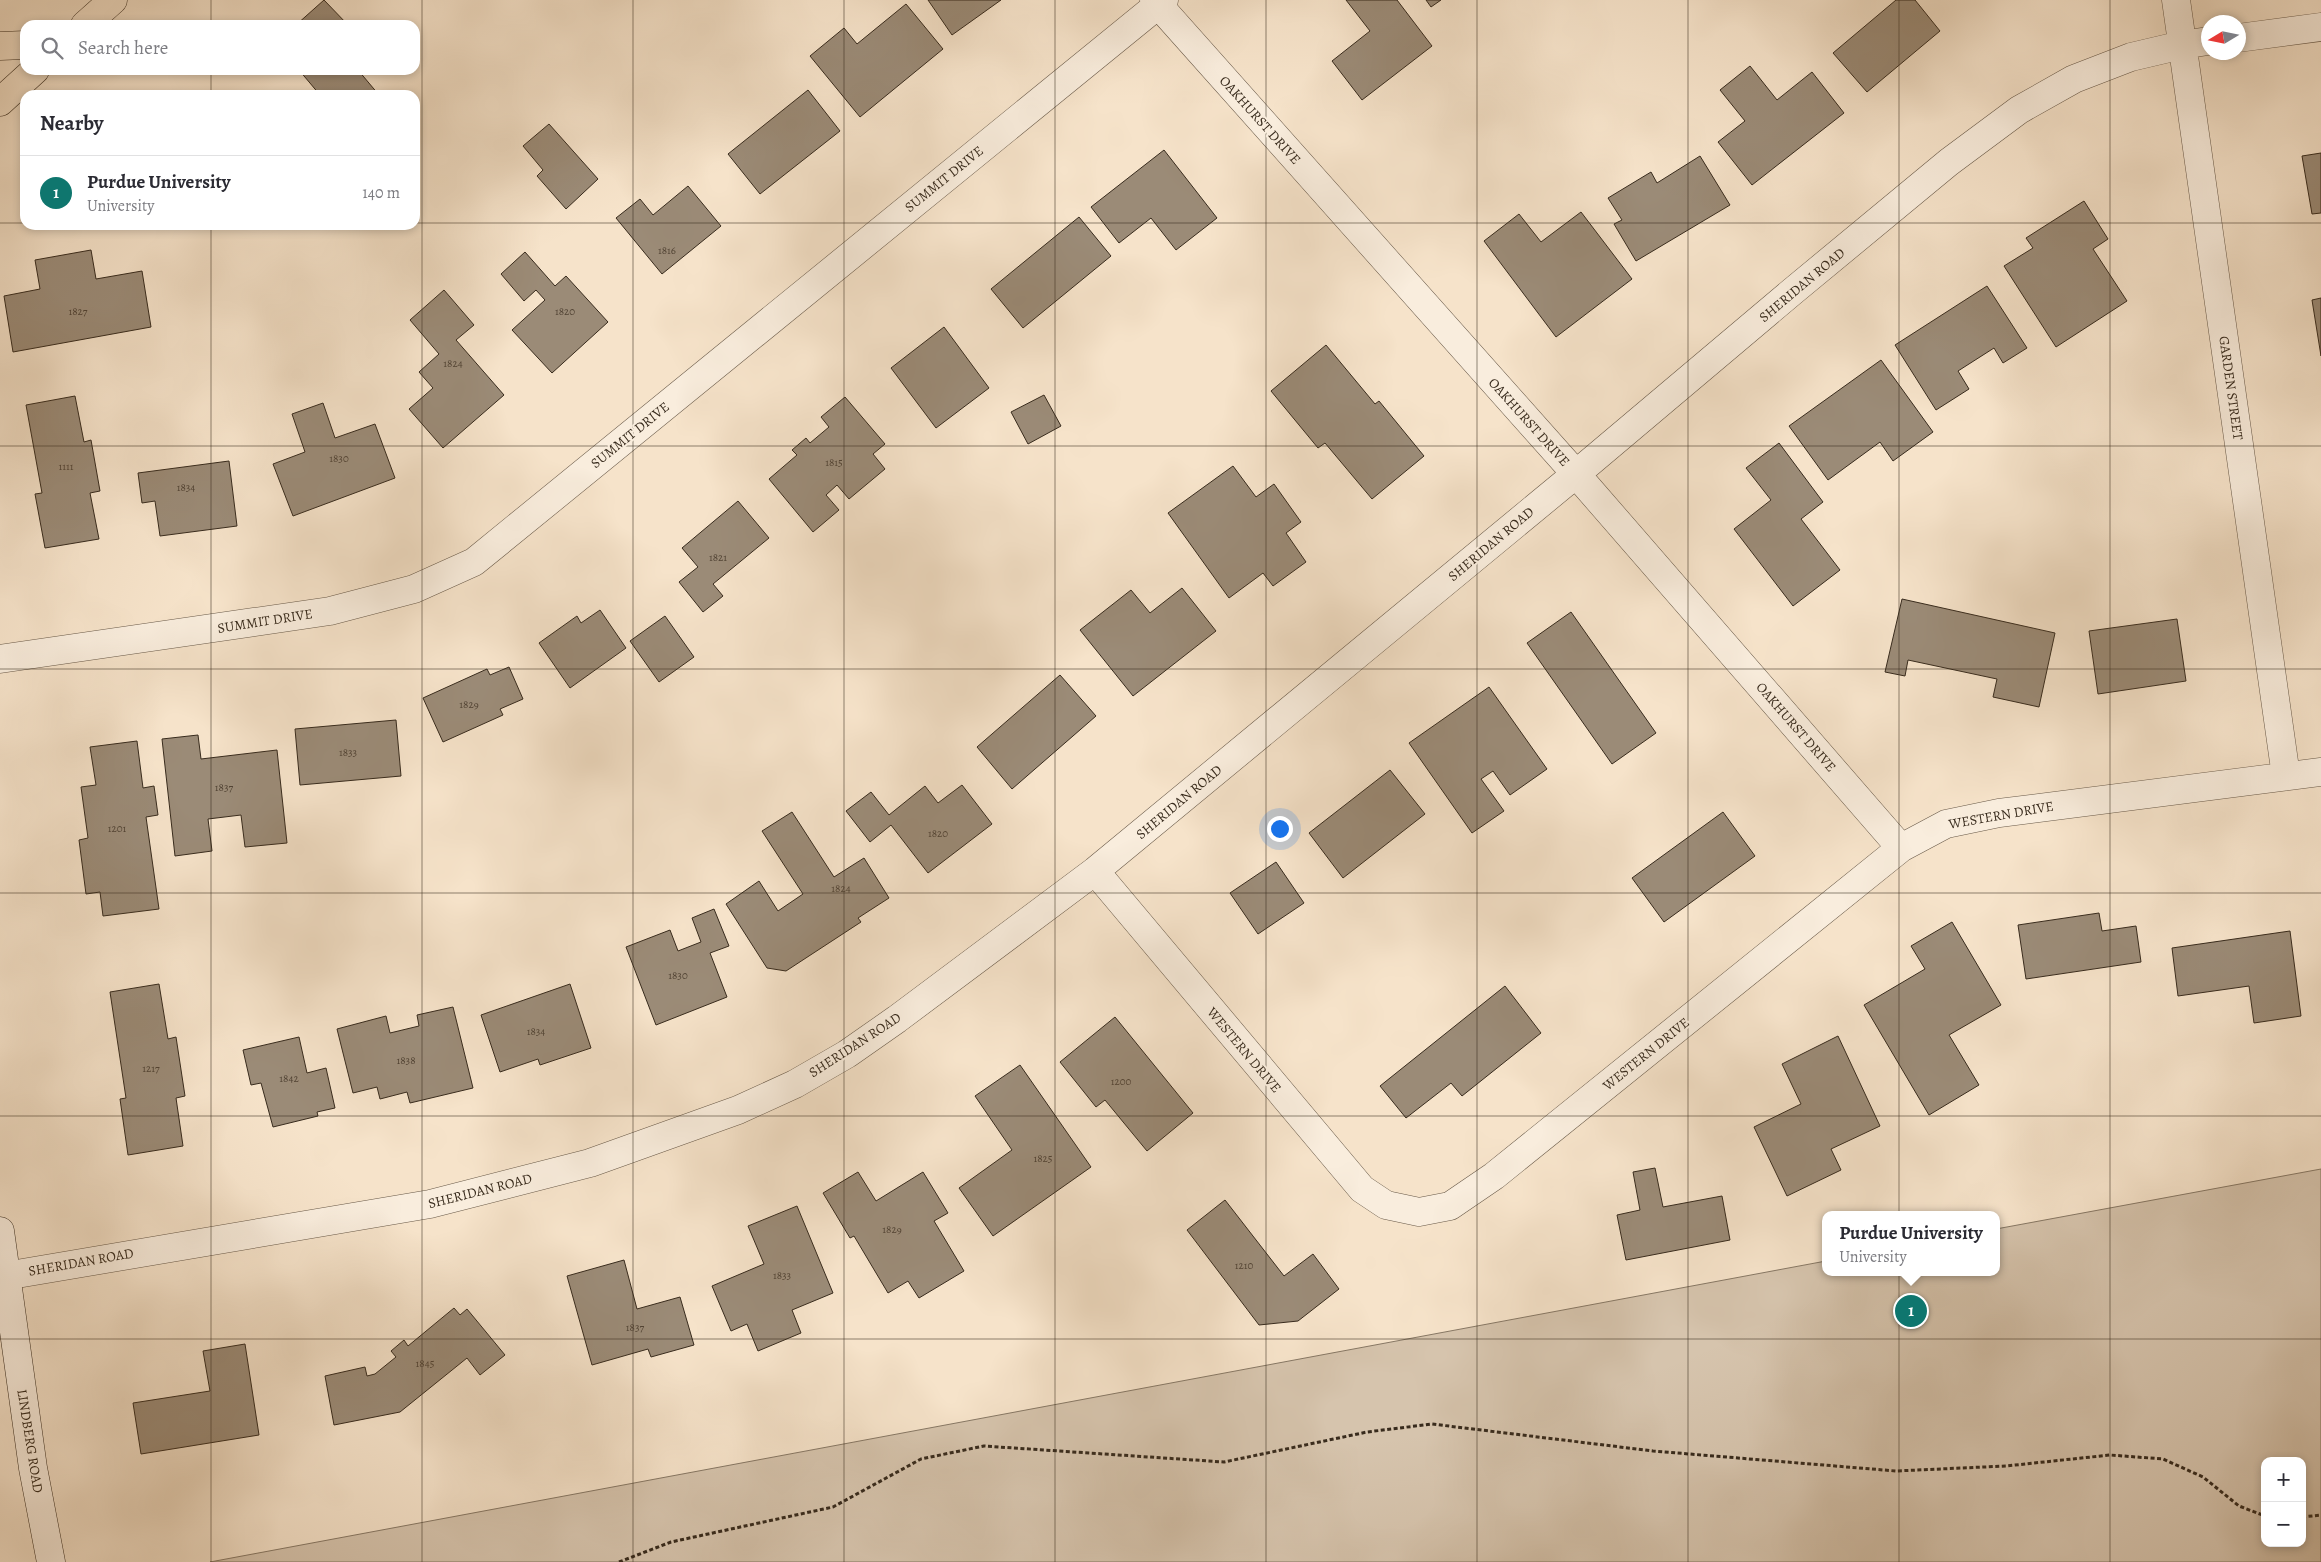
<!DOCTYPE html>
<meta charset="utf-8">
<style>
:root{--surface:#fff;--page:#f2f2f3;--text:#2b2b33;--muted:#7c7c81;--line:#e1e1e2;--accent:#0f766e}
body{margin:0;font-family:Alegreya,serif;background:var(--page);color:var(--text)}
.controls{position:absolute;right:15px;bottom:15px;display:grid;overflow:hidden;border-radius:10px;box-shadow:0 2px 8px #0003}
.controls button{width:45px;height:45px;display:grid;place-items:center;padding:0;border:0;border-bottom:1px solid var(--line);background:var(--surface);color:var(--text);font:25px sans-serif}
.compass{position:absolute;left:2201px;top:15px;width:45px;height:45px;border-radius:50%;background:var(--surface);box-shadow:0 2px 8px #0003;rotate:260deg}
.you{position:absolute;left:1279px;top:828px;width:18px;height:18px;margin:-12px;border:4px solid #fff;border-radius:50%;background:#1a73e8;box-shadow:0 0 0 8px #1a73e833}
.badge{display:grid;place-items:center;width:32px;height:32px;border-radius:50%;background:var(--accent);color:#fff;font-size:16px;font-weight:700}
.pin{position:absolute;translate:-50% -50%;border:2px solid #fff;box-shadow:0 1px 5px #0006}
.popup{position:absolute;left:1822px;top:1211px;width:178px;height:65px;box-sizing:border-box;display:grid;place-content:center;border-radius:10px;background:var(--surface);filter:drop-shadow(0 1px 4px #0005);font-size:16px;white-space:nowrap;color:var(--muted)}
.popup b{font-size:19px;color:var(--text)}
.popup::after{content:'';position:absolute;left:50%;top:100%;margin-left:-10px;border:10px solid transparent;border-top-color:var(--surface)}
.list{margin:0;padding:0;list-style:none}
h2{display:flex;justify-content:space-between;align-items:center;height:65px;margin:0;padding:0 20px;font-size:21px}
h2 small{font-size:16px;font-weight:400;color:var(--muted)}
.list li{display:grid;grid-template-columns:32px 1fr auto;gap:15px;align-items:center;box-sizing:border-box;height:75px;padding:0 20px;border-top:1px solid var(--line)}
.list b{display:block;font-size:19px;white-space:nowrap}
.list p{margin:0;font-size:16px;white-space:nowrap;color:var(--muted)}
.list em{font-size:16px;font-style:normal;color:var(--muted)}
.icon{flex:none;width:28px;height:28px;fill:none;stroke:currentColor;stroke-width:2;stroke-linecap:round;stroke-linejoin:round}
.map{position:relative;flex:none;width:2321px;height:1562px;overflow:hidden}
.search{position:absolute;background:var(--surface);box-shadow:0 2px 8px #0003;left:20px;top:20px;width:400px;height:55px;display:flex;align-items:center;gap:12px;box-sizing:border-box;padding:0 18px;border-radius:15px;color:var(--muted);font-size:19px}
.panel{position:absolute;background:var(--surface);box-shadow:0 2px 8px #0003;left:20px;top:90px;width:400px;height:140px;border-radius:15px}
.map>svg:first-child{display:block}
</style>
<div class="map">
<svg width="2321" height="1562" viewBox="0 0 2321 1562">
<rect width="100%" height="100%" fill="#f6e3ca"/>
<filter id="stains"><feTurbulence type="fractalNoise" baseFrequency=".004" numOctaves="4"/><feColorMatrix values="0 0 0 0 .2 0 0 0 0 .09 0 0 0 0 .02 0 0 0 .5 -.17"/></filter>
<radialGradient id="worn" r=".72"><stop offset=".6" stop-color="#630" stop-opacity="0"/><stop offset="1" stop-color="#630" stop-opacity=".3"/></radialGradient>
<path fill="#d6c4ad" stroke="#877865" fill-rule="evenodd" d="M 2321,1169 L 2321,1562 L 210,1562 L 1826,1261 L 1826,1272 L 1996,1272 L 1996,1229 ZM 2265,1461 L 2302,1461 L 2302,1543 L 2265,1543 Z"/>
<path fill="#9b8b77" stroke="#382b1d" d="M 324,0 L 348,25 L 296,25 Z
M 928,0 L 1001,0 L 952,35 Z
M 1346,0 L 1397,0 L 1432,46 L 1362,100 L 1332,61 L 1370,31 Z
M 1426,0 L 1441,0 L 1431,7 Z
M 1896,0 L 1915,0 L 1940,31 L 1867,92 L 1833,53 Z
M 906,4 L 943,49 L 860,117 L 810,56 L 844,28 L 857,44 Z
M 1750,66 L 1777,100 L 1812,72 L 1844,113 L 1752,185 L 1718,142 L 1745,121 L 1720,90 Z
M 299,70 L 358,70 L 379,95 L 320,95 Z
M 808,90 L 840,131 L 760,194 L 728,154 Z
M 549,124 L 598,179 L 566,209 L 537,176 L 543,170 L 523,146 Z
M 1164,150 L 1217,218 L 1176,250 L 1151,218 L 1119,243 L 1091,207 Z
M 2321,153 L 2321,213 L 2312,214 L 2302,156 Z
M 1700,156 L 1730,205 L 1636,261 L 1614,224 L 1622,220 L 1608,198 L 1651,172 L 1657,183 Z
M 688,186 L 721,226 L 662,274 L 616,218 L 640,199 L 653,215 Z
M 2084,201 L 2108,239 L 2093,249 L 2127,301 L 2056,347 L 2004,266 L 2033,248 L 2026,238 Z
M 1581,212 L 1632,279 L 1556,337 L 1484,241 L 1519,214 L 1541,242 Z
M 1079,217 L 1111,256 L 1023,328 L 991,289 Z
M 91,250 L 96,279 L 142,271 L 151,327 L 13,352 L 4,296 L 40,289 L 35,260 Z
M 525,252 L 555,286 L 566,276 L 608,322 L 552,373 L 512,330 L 545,300 L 536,290 L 524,301 L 501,274 Z
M 1987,286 L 2027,348 L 2003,363 L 1994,348 L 1958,371 L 1969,389 L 1936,410 L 1895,345 Z
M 444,290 L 474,325 L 456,340 L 504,395 L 443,448 L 409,409 L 433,388 L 419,372 L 439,354 L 410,320 Z
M 2321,298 L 2321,356 L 2312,300 Z
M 944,327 L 989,388 L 936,428 L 891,368 Z
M 1326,345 L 1375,404 L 1379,401 L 1424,456 L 1372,499 L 1325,443 L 1318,448 L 1271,391 Z
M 1881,360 L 1933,432 L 1893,461 L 1880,442 L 1828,480 L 1789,426 Z
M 1044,395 L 1061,426 L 1028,444 L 1011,412 Z
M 75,396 L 84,442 L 91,440 L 100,491 L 90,493 L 99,539 L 45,548 L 35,494 L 42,493 L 26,405 Z
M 845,397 L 885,444 L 873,454 L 885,469 L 849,499 L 837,485 L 826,495 L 839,510 L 813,532 L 769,479 L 797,455 L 792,450 L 806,438 L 810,443 L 829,427 L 821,417 Z
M 323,403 L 335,438 L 375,424 L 395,478 L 293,516 L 273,464 L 305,452 L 292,414 Z
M 1779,443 L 1823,502 L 1801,519 L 1840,570 L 1793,606 L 1734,529 L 1771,500 L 1746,468 Z
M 229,461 L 237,526 L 160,536 L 155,501 L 142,503 L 138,473 Z
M 1233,466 L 1256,497 L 1274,484 L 1301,522 L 1286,533 L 1306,562 L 1273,586 L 1263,573 L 1229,598 L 1168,513 Z
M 738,501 L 769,538 L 713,584 L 723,596 L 703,612 L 679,582 L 698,567 L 682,548 Z
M 1182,588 L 1216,631 L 1133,696 L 1080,630 L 1131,590 L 1150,613 Z
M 1902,599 L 2055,633 L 2039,707 L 1993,697 L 1997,679 L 1908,660 L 1905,676 L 1885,672 Z
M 600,610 L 626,648 L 570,688 L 539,643 L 577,616 L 581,623 Z
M 1571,612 L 1656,733 L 1612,764 L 1527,643 Z
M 665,616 L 694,657 L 659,682 L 630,641 Z
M 2177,619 L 2186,681 L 2098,694 L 2089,631 Z
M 509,667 L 523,699 L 500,709 L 503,715 L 443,742 L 423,698 L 487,669 L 490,675 Z
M 1060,675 L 1096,716 L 1012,789 L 977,747 Z
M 1489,687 L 1547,769 L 1510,795 L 1493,771 L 1481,779 L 1504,811 L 1472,833 L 1409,743 Z
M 396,720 L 401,776 L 300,785 L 295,729 Z
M 198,735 L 201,759 L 277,750 L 287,843 L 245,847 L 241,815 L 208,819 L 212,851 L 175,856 L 162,739 Z
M 137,741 L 143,788 L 154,786 L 158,815 L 146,817 L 159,909 L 103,916 L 100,892 L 86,894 L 79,840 L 88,838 L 81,787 L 96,785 L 90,747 Z
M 1390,770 L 1425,814 L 1343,878 L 1309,833 Z
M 962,785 L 992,824 L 928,873 L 891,825 L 870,842 L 846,811 L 871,792 L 889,815 L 925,786 L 938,803 Z
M 792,812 L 834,877 L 864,858 L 889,898 L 858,918 L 861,922 L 786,971 L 767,968 L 726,904 L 759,881 L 778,911 L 803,894 L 762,831 Z
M 1723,812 L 1755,856 L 1664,922 L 1632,878 Z
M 1276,862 L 1304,903 L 1258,934 L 1230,893 Z
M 714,909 L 729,946 L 710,953 L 727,997 L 656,1025 L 626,947 L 670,930 L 678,951 L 701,942 L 692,918 Z
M 2099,913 L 2102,931 L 2136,926 L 2141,962 L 2026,979 L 2018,925 Z
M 1952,922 L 2001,1005 L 1949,1035 L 1979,1085 L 1929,1115 L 1864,1005 L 1925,969 L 1911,946 Z
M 2290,931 L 2301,1016 L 2254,1023 L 2249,986 L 2178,996 L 2172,948 Z
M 159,984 L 168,1039 L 176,1037 L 185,1096 L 176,1098 L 183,1146 L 128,1155 L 120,1099 L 126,1098 L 110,992 Z
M 570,984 L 591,1048 L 540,1065 L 538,1059 L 500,1072 L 481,1015 Z
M 1505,986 L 1541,1033 L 1462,1096 L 1451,1083 L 1406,1118 L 1380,1086 Z
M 453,1007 L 473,1088 L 410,1103 L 407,1092 L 380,1099 L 377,1087 L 353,1093 L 337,1029 L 386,1016 L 390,1033 L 419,1026 L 417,1015 Z
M 1115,1017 L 1193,1113 L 1147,1151 L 1105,1100 L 1096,1107 L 1060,1062 Z
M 1838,1036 L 1880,1126 L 1831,1149 L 1841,1170 L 1787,1196 L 1754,1127 L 1801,1104 L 1782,1064 Z
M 299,1037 L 307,1073 L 326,1068 L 335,1108 L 317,1112 L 318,1116 L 273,1127 L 261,1083 L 251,1085 L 243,1050 Z
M 1020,1065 L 1091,1167 L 993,1236 L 959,1188 L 1012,1150 L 975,1096 Z
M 1655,1168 L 1663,1207 L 1722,1196 L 1730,1240 L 1626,1260 L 1617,1215 L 1640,1210 L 1633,1172 Z
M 858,1172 L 876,1201 L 923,1172 L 948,1213 L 934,1221 L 964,1271 L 919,1298 L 908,1281 L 888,1293 L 854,1236 L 850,1238 L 823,1193 Z
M 1225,1200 L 1284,1276 L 1313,1254 L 1339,1289 L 1298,1321 L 1259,1325 L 1187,1230 Z
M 797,1206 L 833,1293 L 792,1310 L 801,1333 L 758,1351 L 747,1324 L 731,1331 L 712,1286 L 764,1264 L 748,1226 Z
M 624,1260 L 637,1309 L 680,1297 L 694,1345 L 651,1357 L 648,1349 L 592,1365 L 567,1276 Z
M 454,1308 L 460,1315 L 467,1309 L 505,1355 L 480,1375 L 467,1358 L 400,1412 L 334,1425 L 325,1376 L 365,1367 L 367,1376 L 375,1374 L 396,1357 L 391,1351 L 404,1340 L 408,1346 Z
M 245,1344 L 259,1435 L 141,1454 L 133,1403 L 210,1391 L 203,1351 Z"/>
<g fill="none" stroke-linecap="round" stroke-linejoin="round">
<defs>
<path id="minor" d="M 1154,0 L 1576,474 L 1901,848
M 2176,0 L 2286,776
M 2238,38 L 2321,27
M 0,659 L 330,611 L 414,589 L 474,562 L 1164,0
M 1095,871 L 1362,1189 L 1386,1205 L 1419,1212 L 1450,1206 L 1494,1176 L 1901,848 L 1946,824 L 1999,813 L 2321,772
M 5,1276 L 430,1204 L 590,1163 L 738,1110 L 795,1084 L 847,1054 L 897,1019 L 1095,871 L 1576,474 L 1793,291 L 1949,162 L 2019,110 L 2074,79 L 2131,57 L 2182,45 L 2208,41"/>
<path id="secondary" d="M 0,1231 L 33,1468 L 51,1562"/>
<path id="primary" d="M 85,25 L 113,0
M 0,46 L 25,45
M 0,102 L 35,70"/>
</defs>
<use href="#minor" stroke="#685948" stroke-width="29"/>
<use href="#secondary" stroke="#382b1d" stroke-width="29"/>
<use href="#primary" stroke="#382b1d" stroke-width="29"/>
<path stroke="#382b1d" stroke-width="3" stroke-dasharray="4 2.5" stroke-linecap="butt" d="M 2302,1517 L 2321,1515
M 619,1562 L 671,1542 L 833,1507 L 921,1459 L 984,1446 L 1224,1462 L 1367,1432 L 1432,1424 L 1653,1451 L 1896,1471 L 2006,1466 L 2110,1455 L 2163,1459 L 2203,1477 L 2239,1506 L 2265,1516"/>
<use href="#minor" stroke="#f9eddd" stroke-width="28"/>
<use href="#secondary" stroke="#f9eddd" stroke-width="28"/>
<use href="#primary" stroke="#f6e3ca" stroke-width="28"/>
</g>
<path fill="none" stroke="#382b1d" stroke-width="1" stroke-opacity="0.55" d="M 211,0 L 211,25M 422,0 L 422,1562M 633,0 L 633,1562M 844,0 L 844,1562M 1055,0 L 1055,1562M 1266,0 L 1266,1562M 1477,0 L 1477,1562M 1688,0 L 1688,1562M 1899,0 L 1899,1562M 2110,0 L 2110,1562M 211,70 L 211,95M 0,223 L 25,223M 415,223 L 2321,223M 211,225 L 211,1562M 0,446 L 2321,446M 0,669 L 2321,669M 0,893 L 2321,893M 0,1116 L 2321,1116M 0,1339 L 2321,1339"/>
<g text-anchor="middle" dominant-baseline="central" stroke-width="4" stroke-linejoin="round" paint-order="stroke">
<g font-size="11" fill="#514334">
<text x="667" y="250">1816</text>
<text x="78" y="311">1827</text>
<text x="565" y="311">1820</text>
<text x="453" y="363">1824</text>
<text x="339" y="458">1830</text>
<text x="834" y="462">1815</text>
<text x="66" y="466">1111</text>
<text x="186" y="487">1834</text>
<text x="718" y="557">1821</text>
<text x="469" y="704">1829</text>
<text x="348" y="752">1833</text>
<text x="224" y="787">1837</text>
<text x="117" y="828">1201</text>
<text x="938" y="833">1820</text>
<text x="841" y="888">1824</text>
<text x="678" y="975">1830</text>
<text x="536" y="1031">1834</text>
<text x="406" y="1060">1838</text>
<text x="151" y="1068">1217</text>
<text x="289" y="1078">1842</text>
<text x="1121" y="1081">1200</text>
<text x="1043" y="1158">1825</text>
<text x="892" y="1229">1829</text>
<text x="1244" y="1265">1210</text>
<text x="782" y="1275">1833</text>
<text x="635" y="1327">1837</text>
<text x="425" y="1363">1845</text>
</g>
<g font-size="14" fill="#382b1d" stroke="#f9eddd">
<text transform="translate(1260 120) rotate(48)">OAKHURST DRIVE</text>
<text transform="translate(944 179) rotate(-39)">SUMMIT DRIVE</text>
<text transform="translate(1802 285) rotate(-40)">SHERIDAN ROAD</text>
<text transform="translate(2231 388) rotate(82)">GARDEN STREET</text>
<text transform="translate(1529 422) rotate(48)">OAKHURST DRIVE</text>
<text transform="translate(630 435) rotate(-39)">SUMMIT DRIVE</text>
<text transform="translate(1491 544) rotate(-40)">SHERIDAN ROAD</text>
<text transform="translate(265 621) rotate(-9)">SUMMIT DRIVE</text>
<text transform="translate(1796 727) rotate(49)">OAKHURST DRIVE</text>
<text transform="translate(1179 802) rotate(-40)">SHERIDAN ROAD</text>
<text transform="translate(2001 815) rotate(-10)">WESTERN DRIVE</text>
<text transform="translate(855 1045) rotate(-33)">SHERIDAN ROAD</text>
<text transform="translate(1244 1050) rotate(50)">WESTERN DRIVE</text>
<text transform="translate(1646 1054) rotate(-39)">WESTERN DRIVE</text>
<text transform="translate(480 1191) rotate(-14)">SHERIDAN ROAD</text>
<text transform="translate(81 1262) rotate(-10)">SHERIDAN ROAD</text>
<text transform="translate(30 1441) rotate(81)">LINDBERG ROAD</text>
</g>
</g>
<rect width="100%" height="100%" filter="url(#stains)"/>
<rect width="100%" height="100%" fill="url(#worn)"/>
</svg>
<div class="controls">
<button>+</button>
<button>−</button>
</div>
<svg class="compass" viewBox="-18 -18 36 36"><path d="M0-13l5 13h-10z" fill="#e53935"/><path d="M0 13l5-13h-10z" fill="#7c7c81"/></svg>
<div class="you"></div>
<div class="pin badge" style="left:1911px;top:1311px">1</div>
<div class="popup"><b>Purdue University</b>University</div>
<div class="search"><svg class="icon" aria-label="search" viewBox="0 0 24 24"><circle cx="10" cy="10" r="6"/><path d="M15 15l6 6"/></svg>Search here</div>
<section class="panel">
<h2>Nearby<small></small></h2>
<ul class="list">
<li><span class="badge">1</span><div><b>Purdue University</b><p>University</p></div><em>140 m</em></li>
</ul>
</section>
</div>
